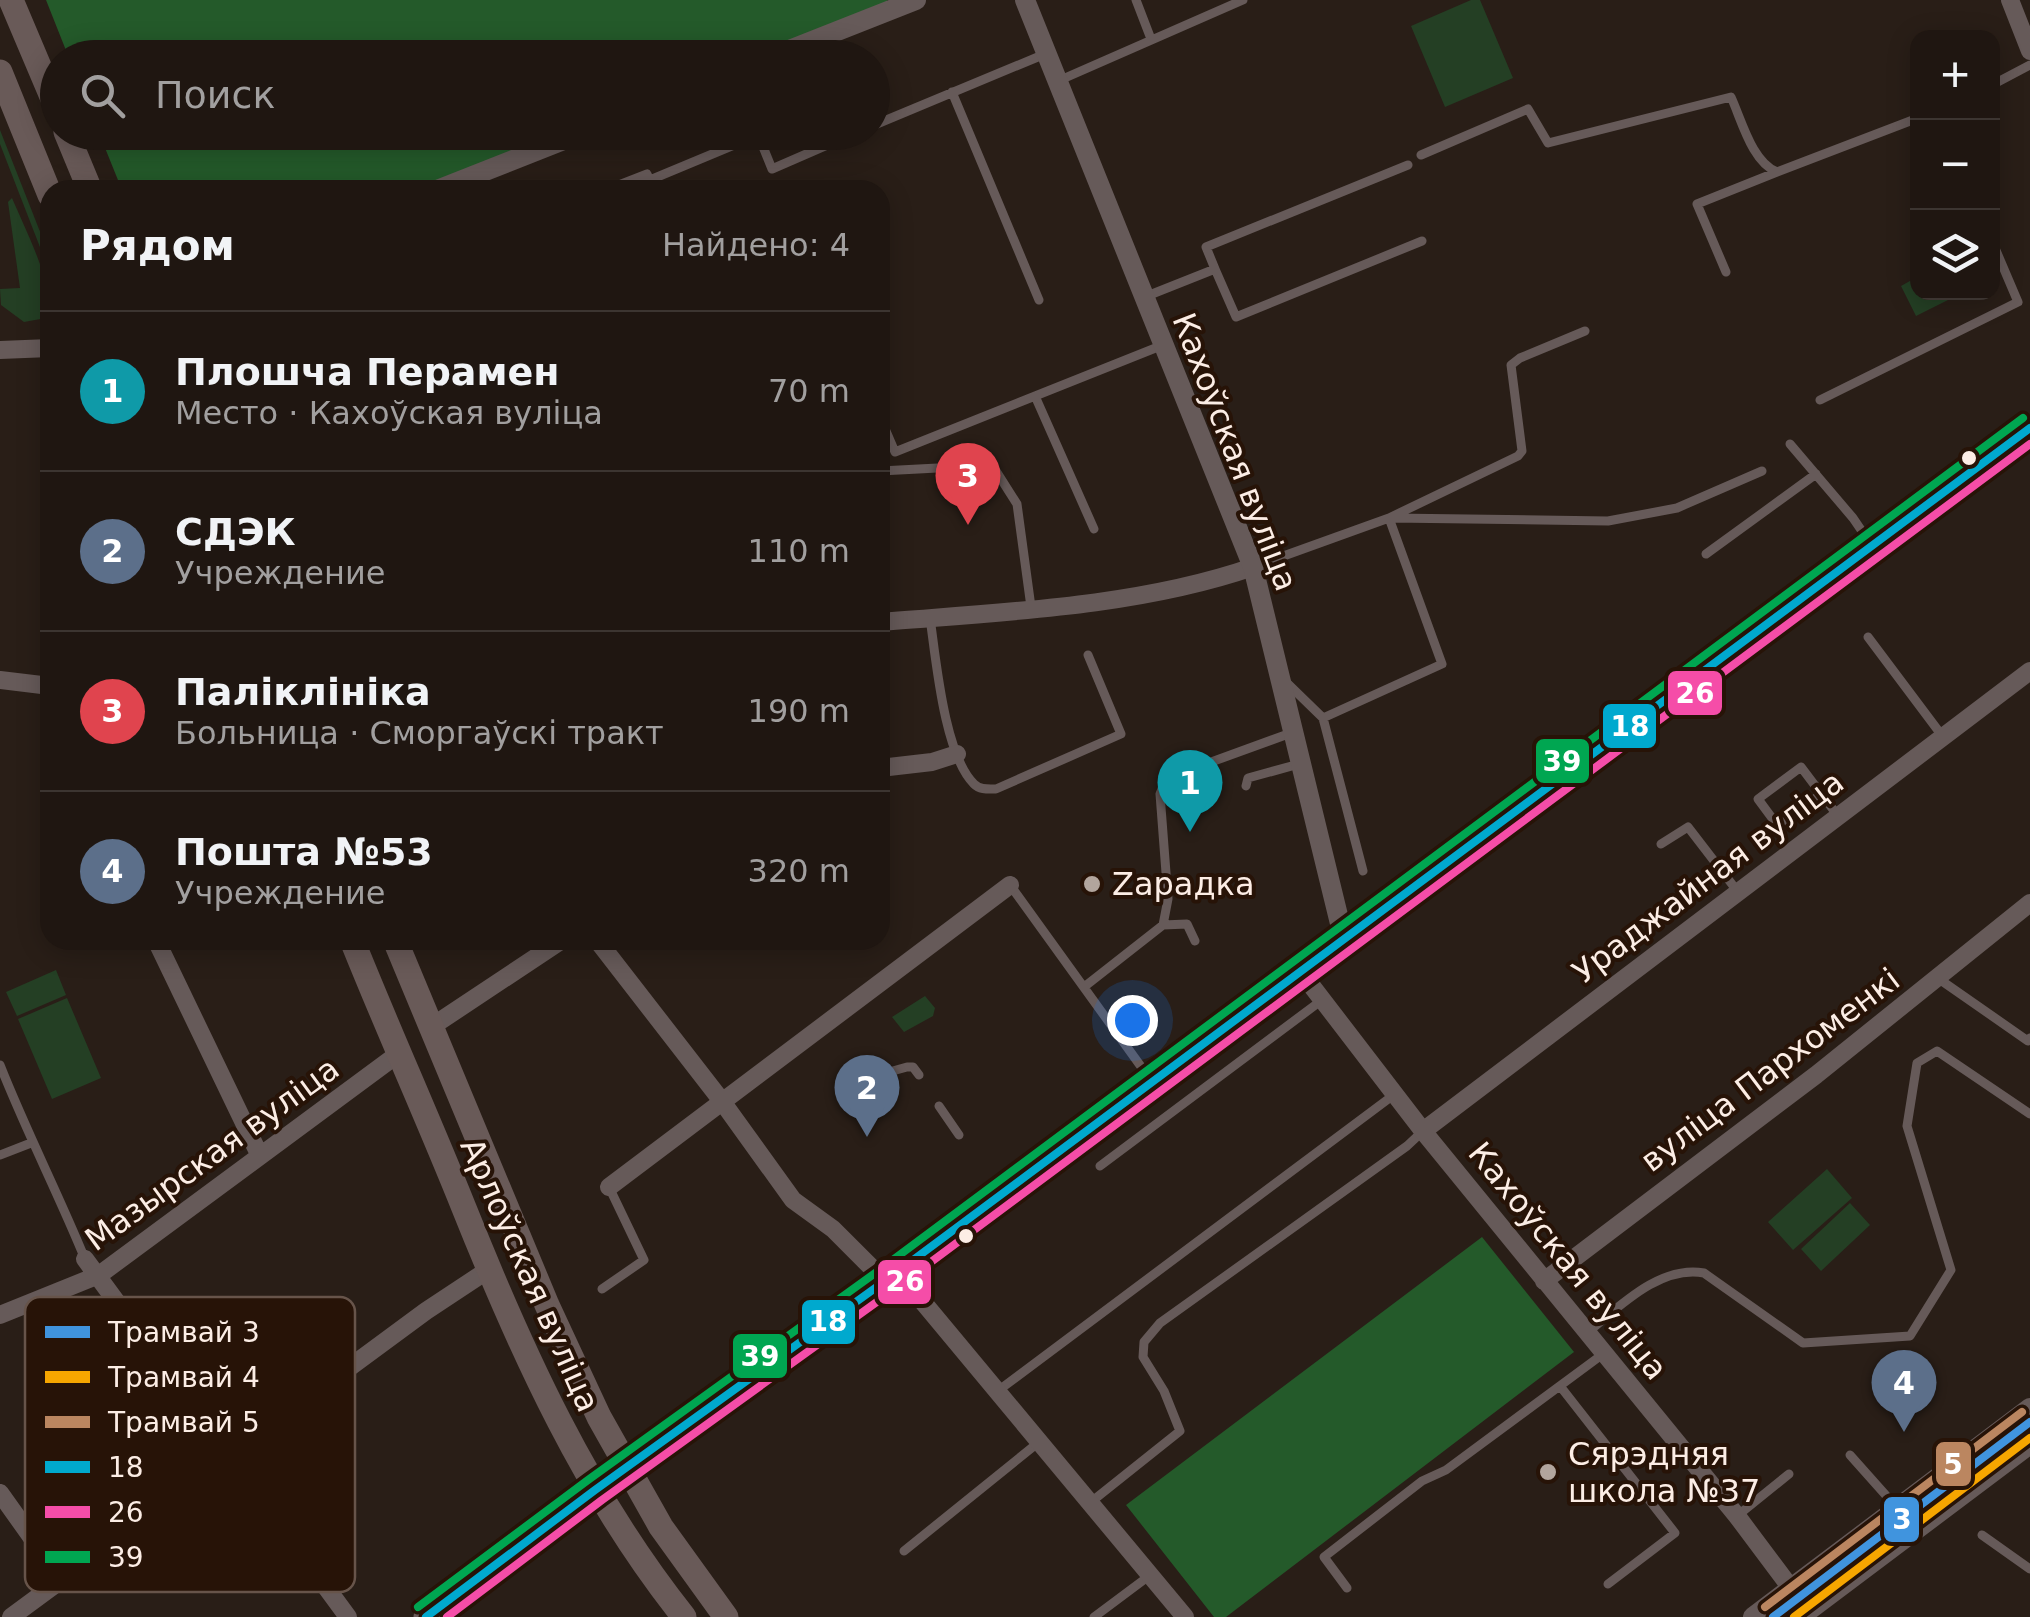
<!DOCTYPE html>
<html lang="ru">
<meta charset="utf-8">
<style>
:root{--surface:#1f1611;--page:#271f1a;--text:#f1f3f6;--muted:#a19f9f;--line:#3c3531;--accent:#2563eb}
body{margin:0;font-family:"DejaVu Sans",sans-serif;background:var(--page);color:var(--text)}
.controls{position:absolute;right:30px;top:30px;display:grid;overflow:hidden;border-radius:20px;box-shadow:0 5px 25px #0003}
.controls button{width:90px;height:90px;display:grid;place-items:center;padding:0;border:0;border-bottom:2px solid var(--line);background:var(--surface);color:var(--text);font:50px sans-serif}
.you{position:absolute;left:1132px;top:1020px;width:35px;height:35px;margin:-25px;border:8px solid #fff;border-radius:50%;background:#1a73e8;box-shadow:0 0 0 15px #1a73e833}
.badge{display:grid;place-items:center;width:65px;height:65px;border-radius:50%;background:var(--accent);color:#fff;font-size:32px;font-weight:700}
.pin{position:absolute;translate:-50% -82px;filter:drop-shadow(0 2px 5px #0008)}
.pin::after{content:'';position:absolute;top:52px;width:35px;height:30px;background:inherit;clip-path:polygon(0 0,100% 0,50% 100%)}
.list{margin:0;padding:0;list-style:none}
h2{display:flex;justify-content:space-between;align-items:center;height:130px;margin:0;padding:0 40px;font-size:42px}
h2 small{font-size:32px;font-weight:400;color:var(--muted)}
.list li{display:grid;grid-template-columns:65px 1fr auto;gap:30px;align-items:center;box-sizing:border-box;height:160px;padding:0 40px;border-top:2px solid var(--line)}
.list b{display:block;font-size:38px;white-space:nowrap}
.list p{margin:0;font-size:32px;white-space:nowrap;color:var(--muted)}
.list em{font-size:32px;font-style:normal;color:var(--muted)}
.icon{flex:none;width:55px;height:55px;fill:none;stroke:currentColor;stroke-width:2;stroke-linecap:round;stroke-linejoin:round}
.map{position:relative;flex:none;width:2030px;height:1617px;overflow:hidden}
.search{position:absolute;background:var(--surface);box-shadow:0 5px 25px #0003;left:40px;top:40px;width:850px;height:110px;display:flex;align-items:center;gap:25px;box-sizing:border-box;padding:0 35px;border-radius:55px;color:var(--muted);font-size:38px}
.panel{position:absolute;background:var(--surface);box-shadow:0 5px 25px #0003;left:40px;top:180px;width:850px;height:770px;border-radius:30px}
.map>svg:first-child{display:block}
</style>
<div class="map">
<svg width="2030" height="1617" viewBox="0 0 2030 1617">
<rect width="100%" height="100%" fill="#291e17"/>
<path fill="#243f24" d="M 1471,0 L 1480,0 L 1513,78 L 1445,107 L 1411,26 Z
M 0,130 L 50,257 L 50,273 L 0,144 Z
M 12,198 C 23,225 59,293 46,318 L 24,322 L 1,305 L 0,289 L 20,288 L 8,202 Z
M 1917,277 L 1918,292 L 1951,293 L 1954,297 L 1916,316 L 1901,286 Z
M 56,970 L 66,995 L 17,1016 L 6,992 Z
M 925,996 L 935,1008 L 933,1016 L 904,1032 L 892,1017 Z
M 67,998 L 101,1078 L 52,1099 L 18,1019 Z
M 1827,1169 L 1852,1198 L 1793,1250 L 1768,1222 Z
M 1850,1203 L 1870,1225 L 1821,1271 L 1801,1249 Z"/>
<path fill="#245a2a" d="M 46,0 L 887,0 L 888,3 L 749,57 L 69,58 Z
M 99,133 L 559,133 L 413,190 L 122,190 Z
M 1482,1237 L 1574,1352 L 1226,1617 L 1214,1617 L 1126,1505 Z"/>
<g fill="none" stroke-linecap="round" stroke-linejoin="round">
<path stroke="#665a59" stroke-width="9" d="M 1136,0 L 1151,39
M 1058,81 L 1243,0
M 1992,85 L 2030,65
M 952,92 L 1039,300
M 872,126 L 1045,54
M 757,132 L 772,169 L 857,132
M 1421,155 L 1528,109 L 1548,143 L 1731,97 C 1742,121 1752,162 1777,172 L 1918,118
M 650,180 L 758,135
M 606,190 L 647,174 L 654,190
M 1215,269 L 1236,317 L 1422,241
M 1726,272 L 1697,204 L 1777,172
M 1147,296 L 1215,269 L 1206,247 L 1408,165
M 1035,396 L 1094,529
M 1820,400 L 2018,302 L 1992,241
M 880,417 L 895,452 L 1163,345
M 1790,444 L 1853,518 L 1870,543
M 880,471 L 976,466 L 996,471 L 1017,504 L 1031,607
M 1392,518 L 1608,521 L 1677,508 L 1762,471
M 1706,554 L 1816,474
M 1253,567 L 1389,518 L 1518,456 L 1522,451 L 1511,365 L 1520,358 L 1585,331
M 930,618 C 936,659 944,754 974,784 C 980,790 988,789 996,789 L 1121,734 L 1088,655
M 1868,637 L 1943,737
M 1286,682 L 1323,718 L 1442,664 L 1389,518
M 1323,718 L 1363,871
M 1246,786 L 1248,778 L 1299,764
M 1821,794 L 1778,826 L 1758,799 L 1801,767 L 1838,816
M 1661,844 L 1688,827 L 1738,892
M 1010,885 L 1150,1079
M 1163,925 L 1187,924 L 1195,941
M 1939,979 L 2028,1041 L 2030,1038
M 1084,987 L 1163,925 L 1168,899 L 1160,794 L 1165,781 L 1181,773 L 1291,733
M 0,1065 C 26,1131 58,1193 85,1259
M 842,1094 L 864,1079 L 907,1067 L 913,1067 L 919,1075
M 939,1106 L 959,1135
M 0,1155 L 31,1143
M 1100,1166 L 1322,1000
M 602,1289 L 644,1260 L 609,1187
M 1588,1332 C 1620,1306 1660,1265 1704,1273 L 1803,1343 L 1910,1336 L 1951,1270 L 1907,1126 L 1917,1063 L 1937,1051 L 2030,1114
M 1560,1386 L 1675,1533 L 1608,1584
M 999,1390 L 1395,1094
M 1850,1455 L 1915,1528
M 1091,1502 L 1180,1431 L 1164,1391 L 1143,1357 L 1144,1342 L 1160,1323 L 1407,1146 L 1423,1131
M 1737,1516 L 1789,1474
M 1982,1535 L 2030,1569
M 904,1551 L 1039,1442
M 1347,1588 L 1324,1557 L 1422,1481 L 1446,1470 L 1603,1354
M 1094,1617 L 1149,1576"/>
<path stroke="#665a59" stroke-width="18" d="M 2010,0 L 2030,51
M 0,350 L 50,348
M 880,622 C 1002,612 1137,607 1253,567
M 0,680 L 50,686
M 880,768 L 932,762 L 957,754
M 156,940 L 259,1154
M 597,940 L 721,1100 L 793,1200 L 833,1229 L 885,1281
M 1301,972 L 1423,1131 L 1737,1516 L 1808,1611
M 431,1027 L 562,940
M 1423,1131 L 2030,671
M 609,1187 L 1010,885
M 85,1259 L 348,1617
M 898,1272 L 1185,1617
M 1544,1281 L 1816,1075 L 2030,903
M 0,1315 L 99,1275 L 398,1054
M 0,1493 L 62,1580
M 11,1617 L 426,1311 L 488,1270"/>
<path stroke="#665a59" stroke-width="20" d="M 1025,0 L 1253,567 L 1344,940
M 769,58 L 916,0
M 437,190 L 584,132
M 1753,1617 L 2030,1408
M 1800,1617 L 2030,1444"/>
<path stroke="#6a5b5a" stroke-width="22" d="M 625,1468 L 885,1281 L 2030,428"/>
<path stroke="#695a58" stroke-width="25" d="M 11,0 L 58,111
M 0,72 L 50,195
M 66,132 L 90,190
M 352,940 C 388,1030 428,1118 464,1208 C 522,1353 586,1494 684,1617
M 395,940 L 547,1305 L 599,1417 L 661,1527 L 726,1617
M 426,1617 L 609,1480"/>
<defs>
<path id="bus-1" d="M 426,1617 L 595,1490 L 885,1281 L 2030,428"/>
<path id="bus-2" d="M 447,1617 L 602,1500 L 892,1291 L 2030,444"/>
<path id="bus-3" d="M 418,1607 L 588,1480 L 878,1271 L 2023,418"/>
</defs>
<use href="#bus-1" stroke="#271307" stroke-width="15"/>
<use href="#bus-2" stroke="#271307" stroke-width="15"/>
<use href="#bus-3" stroke="#271307" stroke-width="15"/>
<use href="#bus-1" stroke="#00a9ce" stroke-width="8"/>
<use href="#bus-2" stroke="#f54da8" stroke-width="8"/>
<use href="#bus-3" stroke="#00a651" stroke-width="8"/>
<defs>
<path id="tram-1" d="M 1773,1617 L 2030,1422"/>
<path id="tram-2" d="M 1794,1617 L 2030,1438"/>
<path id="tram-3" d="M 1765,1607 L 2022,1412"/>
</defs>
<use href="#tram-1" stroke="#271307" stroke-width="15"/>
<use href="#tram-2" stroke="#271307" stroke-width="15"/>
<use href="#tram-3" stroke="#271307" stroke-width="15"/>
<use href="#tram-1" stroke="#4094de" stroke-width="8"/>
<use href="#tram-2" stroke="#f7a600" stroke-width="8"/>
<use href="#tram-3" stroke="#bb8660" stroke-width="8"/>
</g>
<g fill="#fcede5" stroke="#271307" stroke-width="4">
<circle cx="1969" cy="458" r="9"/>
<circle cx="966" cy="1236" r="9"/>
</g>
<g fill="#b2a59d" stroke="#271307" stroke-width="4">
<circle cx="1092" cy="884" r="10"/>
<circle cx="1548" cy="1472" r="10"/>
</g>
<g text-anchor="middle" dominant-baseline="central" stroke-width="8" stroke-linejoin="round" paint-order="stroke">
<g font-size="32" fill="#fcede5" stroke="#271307">
<text transform="translate(1235 452) rotate(69)">Кахоўская вуліца</text>
<text transform="translate(1708 877) rotate(-37)">Ураджайная вуліца</text>
<text transform="translate(1770 1070) rotate(-37)">вуліца Пархоменкі</text>
<text transform="translate(212 1154) rotate(-36)">Мазырская вуліца</text>
<text transform="translate(1568 1261) rotate(51)">Кахоўская вуліца</text>
<text transform="translate(530 1275) rotate(66)">Арлоўская вуліца</text>
</g>
<g font-size="32" fill="#fcede5" stroke="#271307" text-anchor="start">
<text x="1112" y="884">Zарадка</text>
<text x="1568" y="1454">Сярэдняя<tspan x="1568" dy="37">школа №37</tspan></text>
</g>
</g>
<rect x="25" y="1297" width="330" height="295" rx="15" fill="#271307" stroke="#67544a" stroke-width="2.5"/>
<rect x="45" y="1326" width="45" height="12" fill="#4094de"/>
<rect x="45" y="1371" width="45" height="12" fill="#f7a600"/>
<rect x="45" y="1416" width="45" height="12" fill="#bb8660"/>
<rect x="45" y="1461" width="45" height="12" fill="#00a9ce"/>
<rect x="45" y="1506" width="45" height="12" fill="#f54da8"/>
<rect x="45" y="1551" width="45" height="12" fill="#00a651"/>
<g font-size="28" fill="#fcede5">
<text x="108" y="1342">Трамвай 3</text>
<text x="108" y="1387">Трамвай 4</text>
<text x="108" y="1432">Трамвай 5</text>
<text x="108" y="1477">18</text>
<text x="108" y="1522">26</text>
<text x="108" y="1567">39</text>
</g>
<g stroke="#271307" stroke-width="4">
<rect x="1666" y="669" width="58" height="48" rx="10" fill="#f54da8"/>
<rect x="1601" y="702" width="57" height="48" rx="10" fill="#00a9ce"/>
<rect x="1534" y="737" width="57" height="48" rx="10" fill="#00a651"/>
<rect x="876" y="1258" width="57" height="48" rx="10" fill="#f54da8"/>
<rect x="800" y="1298" width="57" height="48" rx="10" fill="#00a9ce"/>
<rect x="731" y="1332" width="58" height="48" rx="10" fill="#00a651"/>
<rect x="1934" y="1440" width="39" height="48" rx="10" fill="#bb8660"/>
<rect x="1882" y="1495" width="39" height="49" rx="10" fill="#4094de"/>
</g>
<g font-size="28" text-anchor="middle" font-weight="bold" fill="#fff">
<text x="1695" y="703">26</text>
<text x="1630" y="736">18</text>
<text x="1562" y="771">39</text>
<text x="905" y="1291">26</text>
<text x="828" y="1331">18</text>
<text x="760" y="1366">39</text>
<text x="1953" y="1474">5</text>
<text x="1902" y="1529">3</text>
</g>
</svg>
<div class="controls">
<button>+</button>
<button>−</button>
<button><svg class="icon" aria-label="layers" viewBox="0 0 24 24"><path d="M12 4l9 5-9 5-9-5zM3 14l9 5 9-5"/></svg></button>
</div>
<div class="you"></div>
<div class="pin badge" style="left:1190px;top:832px;background:#0f9aa8">1</div>
<div class="pin badge" style="left:867px;top:1137px;background:#5c6f8a">2</div>
<div class="pin badge" style="left:968px;top:525px;background:#e0444e">3</div>
<div class="pin badge" style="left:1904px;top:1432px;background:#5c6f8a">4</div>
<div class="search"><svg class="icon" aria-label="search" viewBox="0 0 24 24"><circle cx="10" cy="10" r="6"/><path d="M15 15l6 6"/></svg>Поиск</div>
<section class="panel">
<h2>Рядом<small>Найдено: 4</small></h2>
<ul class="list">
<li><span class="badge" style="background:#0f9aa8">1</span><div><b>Плошча Перамен</b><p>Место · Кахоўская вуліца</p></div><em>70 m</em></li>
<li><span class="badge" style="background:#5c6f8a">2</span><div><b>СДЭК</b><p>Учреждение</p></div><em>110 m</em></li>
<li><span class="badge" style="background:#e0444e">3</span><div><b>Паліклініка</b><p>Больница · Сморгаўскі тракт</p></div><em>190 m</em></li>
<li><span class="badge" style="background:#5c6f8a">4</span><div><b>Пошта №53</b><p>Учреждение</p></div><em>320 m</em></li>
</ul>
</section>
</div>
